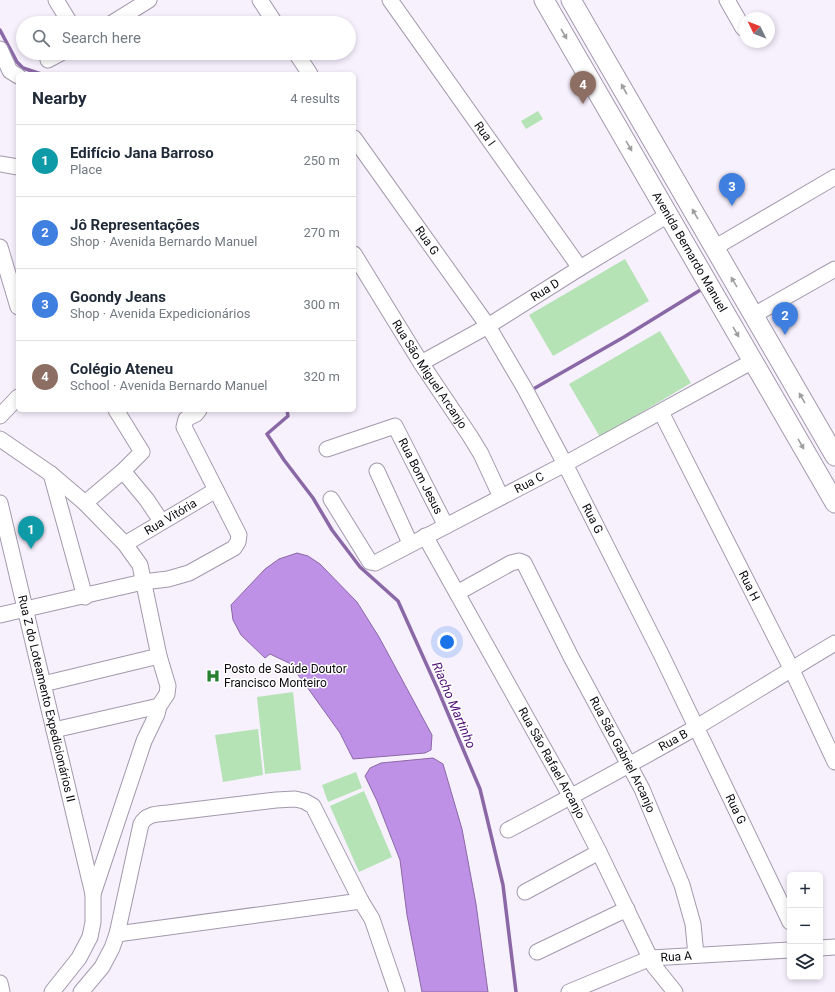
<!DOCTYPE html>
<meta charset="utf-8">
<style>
:root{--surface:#fff;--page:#f2f2f3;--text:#1f2937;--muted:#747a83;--line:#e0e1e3;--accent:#0f766e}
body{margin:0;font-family:Roboto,sans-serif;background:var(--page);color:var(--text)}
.controls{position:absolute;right:12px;bottom:12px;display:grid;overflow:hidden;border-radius:6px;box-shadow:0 2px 6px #0003}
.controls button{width:36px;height:36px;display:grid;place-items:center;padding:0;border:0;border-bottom:1px solid var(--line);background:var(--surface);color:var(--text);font:20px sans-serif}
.compass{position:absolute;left:739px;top:12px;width:36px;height:36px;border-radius:50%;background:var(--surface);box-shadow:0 2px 6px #0003;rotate:313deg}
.you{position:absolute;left:447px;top:642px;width:14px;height:14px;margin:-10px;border:3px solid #fff;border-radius:50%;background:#1a73e8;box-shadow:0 0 0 6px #1a73e833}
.badge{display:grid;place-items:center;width:26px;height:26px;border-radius:50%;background:var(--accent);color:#fff;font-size:13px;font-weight:700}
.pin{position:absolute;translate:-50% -33px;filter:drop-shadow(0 1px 2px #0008)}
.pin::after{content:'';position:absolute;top:21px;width:14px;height:12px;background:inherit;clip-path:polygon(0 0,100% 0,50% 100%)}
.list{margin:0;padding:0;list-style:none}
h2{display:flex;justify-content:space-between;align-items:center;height:52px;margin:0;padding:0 16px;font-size:17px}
h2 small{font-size:13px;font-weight:400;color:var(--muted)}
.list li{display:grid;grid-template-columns:26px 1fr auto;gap:12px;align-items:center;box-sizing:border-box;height:72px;padding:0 16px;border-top:1px solid var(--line)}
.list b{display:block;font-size:15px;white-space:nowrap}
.list p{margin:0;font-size:13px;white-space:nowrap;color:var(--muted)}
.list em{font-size:13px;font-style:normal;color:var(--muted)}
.icon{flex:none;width:22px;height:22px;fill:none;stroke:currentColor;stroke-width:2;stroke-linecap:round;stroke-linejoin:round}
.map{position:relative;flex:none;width:835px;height:992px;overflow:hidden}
.search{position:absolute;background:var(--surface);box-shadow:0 2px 6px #0003;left:16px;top:16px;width:340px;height:44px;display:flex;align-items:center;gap:10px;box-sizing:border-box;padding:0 14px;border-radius:22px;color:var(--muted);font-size:15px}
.panel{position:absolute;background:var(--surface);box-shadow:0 2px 6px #0003;left:16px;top:72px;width:340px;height:340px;border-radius:6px}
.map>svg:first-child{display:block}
</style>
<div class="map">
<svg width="835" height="992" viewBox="0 0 835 992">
<rect width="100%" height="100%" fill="#f7f0fd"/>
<path fill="#b6e3b6" d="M 538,111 L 543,119 L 526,129 L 521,121 Z
M 625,259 L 649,301 L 553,356 L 529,315 Z
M 660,331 L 691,383 L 600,437 L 569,384 Z
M 293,692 L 301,770 L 265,774 L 257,697 Z
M 258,729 L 263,775 L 223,782 L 215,735 Z
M 356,772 L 362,788 L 328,802 L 322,785 Z
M 364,791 L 392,857 L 359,872 L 330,806 Z"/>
<path fill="#bf91e6" stroke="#8a68a6" d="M 297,553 L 308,556 L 320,564 L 357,602 L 379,637 L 432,735 L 431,750 L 425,753 L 353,759 L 340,733 L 302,680 L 289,663 L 270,654 L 265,658 L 241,635 L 233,620 L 231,605 L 265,569 L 279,559 Z
M 433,758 L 443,764 L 462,829 L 476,904 L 488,992 L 422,992 L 407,915 L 400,860 L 377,801 L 365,776 L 370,768 L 381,763 Z"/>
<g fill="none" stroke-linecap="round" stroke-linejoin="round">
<path stroke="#8a68a6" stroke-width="3.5" d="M 0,30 L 17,62 L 23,68 L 41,74
M 535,388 L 624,337 L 702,289
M 287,410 L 288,416 L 267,434 L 284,460 L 313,498 L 332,530 L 360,567 L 398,601 L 438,690 L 480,789 L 503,885 L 516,992"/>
<defs>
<g id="minor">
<path d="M 56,0 L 70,23"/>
<path d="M 260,0 L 275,23"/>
<path id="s1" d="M 390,0 L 580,268"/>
<path d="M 727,0 L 743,28"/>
<path d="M 112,23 L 149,0"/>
<path d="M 0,49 L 10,71 L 18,76"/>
<path d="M 296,53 L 310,74"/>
<path d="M 48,60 L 61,53"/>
<path id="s2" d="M 354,138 L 488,326 L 525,389 L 565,464 L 661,654 L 790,922"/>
<path d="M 0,164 L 18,167"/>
<path d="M 0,247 L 18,307"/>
<path d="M 714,248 L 835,177"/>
<path id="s3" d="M 354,254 L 421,363 L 470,436 L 481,454 L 501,497"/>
<path d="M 754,315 L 835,269"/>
<path id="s4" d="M 421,363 L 488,326 L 580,268 L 668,215"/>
<path id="s5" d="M 661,412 L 791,668 L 835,762"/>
<path d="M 0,416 L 18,397"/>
<path d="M 0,439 L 51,474 L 85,503 L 125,544 L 140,565 L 159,656 L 168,686 L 167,694 L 159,706 L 157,714 L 144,741 L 93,894 L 93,922 L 90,937 L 79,958 L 52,992"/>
<path id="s6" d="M 327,449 L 395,426 L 446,526"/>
<path d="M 123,471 L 147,500 L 161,521"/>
<path d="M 377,471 L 410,543"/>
<path d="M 51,474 L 85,597"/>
<path id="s7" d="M 331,499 L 370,562 L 375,563 L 565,464 L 753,361"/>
<path id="s8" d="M 0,503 L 93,894"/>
<path d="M 85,503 L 123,471 L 142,452 L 116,410"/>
<path id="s9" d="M 425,536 L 571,797 L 599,852 L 654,966 L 675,992"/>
<path id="s10" d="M 125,544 L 216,490"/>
<path id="s11" d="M 457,593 L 511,563 L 519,561 L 524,563 L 571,657 L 642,789 L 682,885 L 693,924 L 696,955"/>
<path d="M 0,615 L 143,582 L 168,579 L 189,573 L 234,548 L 238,542 L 239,535 L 184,427 L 186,419 L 196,414 L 199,410"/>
<path d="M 43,684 L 159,656"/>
<path d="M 54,730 L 159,706"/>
<path id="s12" d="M 508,830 C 571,797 633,763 695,728 C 742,700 788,671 835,643"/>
<path d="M 525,892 L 599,852"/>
<path d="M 117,934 L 361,901"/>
<path d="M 820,948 L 835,947"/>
<path d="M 537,952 L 627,909"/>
<path d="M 0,983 L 2,992"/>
<path d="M 81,992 L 102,967 L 112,948 L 117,934 L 141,824 C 146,814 157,814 168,813 L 276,800 L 295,799 L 304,801 L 313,806 L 361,901 L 372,919 L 397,992"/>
<path id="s13" d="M 569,992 L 651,958 L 790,950"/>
</g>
<g id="major">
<path id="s14" d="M 544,0 L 835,503"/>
<path d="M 571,0 L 835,456"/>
</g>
</defs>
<use href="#minor" stroke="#a399ad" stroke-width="17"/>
<use href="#major" stroke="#a399ad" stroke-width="21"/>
<use href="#minor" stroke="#fff" stroke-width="15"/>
<use href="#major" stroke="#fff" stroke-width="19"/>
</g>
<defs><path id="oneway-solid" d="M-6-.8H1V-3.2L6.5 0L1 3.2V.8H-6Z"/></defs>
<g fill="#9e9d9f">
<use href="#oneway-solid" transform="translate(564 34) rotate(60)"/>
<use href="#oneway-solid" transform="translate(624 89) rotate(-119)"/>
<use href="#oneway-solid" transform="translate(629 146) rotate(60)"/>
<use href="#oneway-solid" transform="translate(695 214) rotate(-120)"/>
<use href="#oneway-solid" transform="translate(734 282) rotate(-121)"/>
<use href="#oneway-solid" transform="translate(736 332) rotate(60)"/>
<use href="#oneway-solid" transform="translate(802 398) rotate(-120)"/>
<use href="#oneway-solid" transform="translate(801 444) rotate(60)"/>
</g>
<defs>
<symbol id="hospital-bare" viewBox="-9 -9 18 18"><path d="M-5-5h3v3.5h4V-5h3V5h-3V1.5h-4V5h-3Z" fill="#257f2f" stroke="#fff" stroke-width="2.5" paint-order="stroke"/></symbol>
</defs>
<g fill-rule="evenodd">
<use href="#hospital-bare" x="203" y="666" width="20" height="20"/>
</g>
<g text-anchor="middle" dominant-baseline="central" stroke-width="3" stroke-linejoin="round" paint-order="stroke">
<g font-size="12" fill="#0d0a10" stroke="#fff">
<text stroke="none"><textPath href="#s1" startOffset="164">Rua I</textPath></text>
<text stroke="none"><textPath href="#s2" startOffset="126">Rua G</textPath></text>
<text stroke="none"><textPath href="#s14" startOffset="291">Avenida Bernardo Manuel</textPath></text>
<text stroke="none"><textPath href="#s4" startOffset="144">Rua D</textPath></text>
<text stroke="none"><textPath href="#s3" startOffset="142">Rua São Miguel Arcanjo</textPath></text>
<text stroke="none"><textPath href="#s6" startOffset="128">Rua Bom Jesus</textPath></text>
<text stroke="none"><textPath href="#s7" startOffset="253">Rua C</textPath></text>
<text stroke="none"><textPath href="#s10" startOffset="53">Rua Vitória</textPath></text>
<text stroke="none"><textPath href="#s2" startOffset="450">Rua G</textPath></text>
<text stroke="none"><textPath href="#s5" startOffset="195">Rua H</textPath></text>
<text stroke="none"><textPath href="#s8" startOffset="201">Rua Z do Loteamento Expedicionários II</textPath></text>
<text stroke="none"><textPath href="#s12" startOffset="188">Rua B</textPath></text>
<text stroke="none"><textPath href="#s11" startOffset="291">Rua São Gabriel Arcanjo</textPath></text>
<text stroke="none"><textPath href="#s9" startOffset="260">Rua São Rafael Arcanjo</textPath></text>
<text stroke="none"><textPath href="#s2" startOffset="774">Rua G</textPath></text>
<text stroke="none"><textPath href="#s13" startOffset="114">Rua A</textPath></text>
</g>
<g font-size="12" fill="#0d0a10" stroke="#fff" text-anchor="start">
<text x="224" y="669">Posto de Saúde Doutor<tspan x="224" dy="14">Francisco Monteiro</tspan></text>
</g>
<g font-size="13" font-style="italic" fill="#501076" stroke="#fff">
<text transform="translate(454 705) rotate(67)">Riacho Martinho</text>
</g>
</g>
</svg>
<div class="controls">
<button>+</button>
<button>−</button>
<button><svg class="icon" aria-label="layers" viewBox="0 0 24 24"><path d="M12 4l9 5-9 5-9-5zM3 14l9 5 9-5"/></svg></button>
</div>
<svg class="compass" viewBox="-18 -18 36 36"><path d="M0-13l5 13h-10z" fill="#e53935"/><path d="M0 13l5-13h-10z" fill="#747a83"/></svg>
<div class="you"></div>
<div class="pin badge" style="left:31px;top:549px;background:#0f9aa8">1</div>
<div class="pin badge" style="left:785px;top:335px;background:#3f7fe0">2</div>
<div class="pin badge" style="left:732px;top:206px;background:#3f7fe0">3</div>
<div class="pin badge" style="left:583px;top:104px;background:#8d6e63">4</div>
<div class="search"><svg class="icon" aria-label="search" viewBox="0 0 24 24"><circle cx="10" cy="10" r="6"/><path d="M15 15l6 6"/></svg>Search here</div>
<section class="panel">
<h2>Nearby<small>4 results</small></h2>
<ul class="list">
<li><span class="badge" style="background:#0f9aa8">1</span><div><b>Edifício Jana Barroso</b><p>Place</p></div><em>250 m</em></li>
<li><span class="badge" style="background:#3f7fe0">2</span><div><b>Jô Representações</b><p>Shop · Avenida Bernardo Manuel</p></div><em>270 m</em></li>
<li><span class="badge" style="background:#3f7fe0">3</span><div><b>Goondy Jeans</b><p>Shop · Avenida Expedicionários</p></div><em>300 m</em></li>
<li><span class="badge" style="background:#8d6e63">4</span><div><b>Colégio Ateneu</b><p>School · Avenida Bernardo Manuel</p></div><em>320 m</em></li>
</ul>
</section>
</div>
